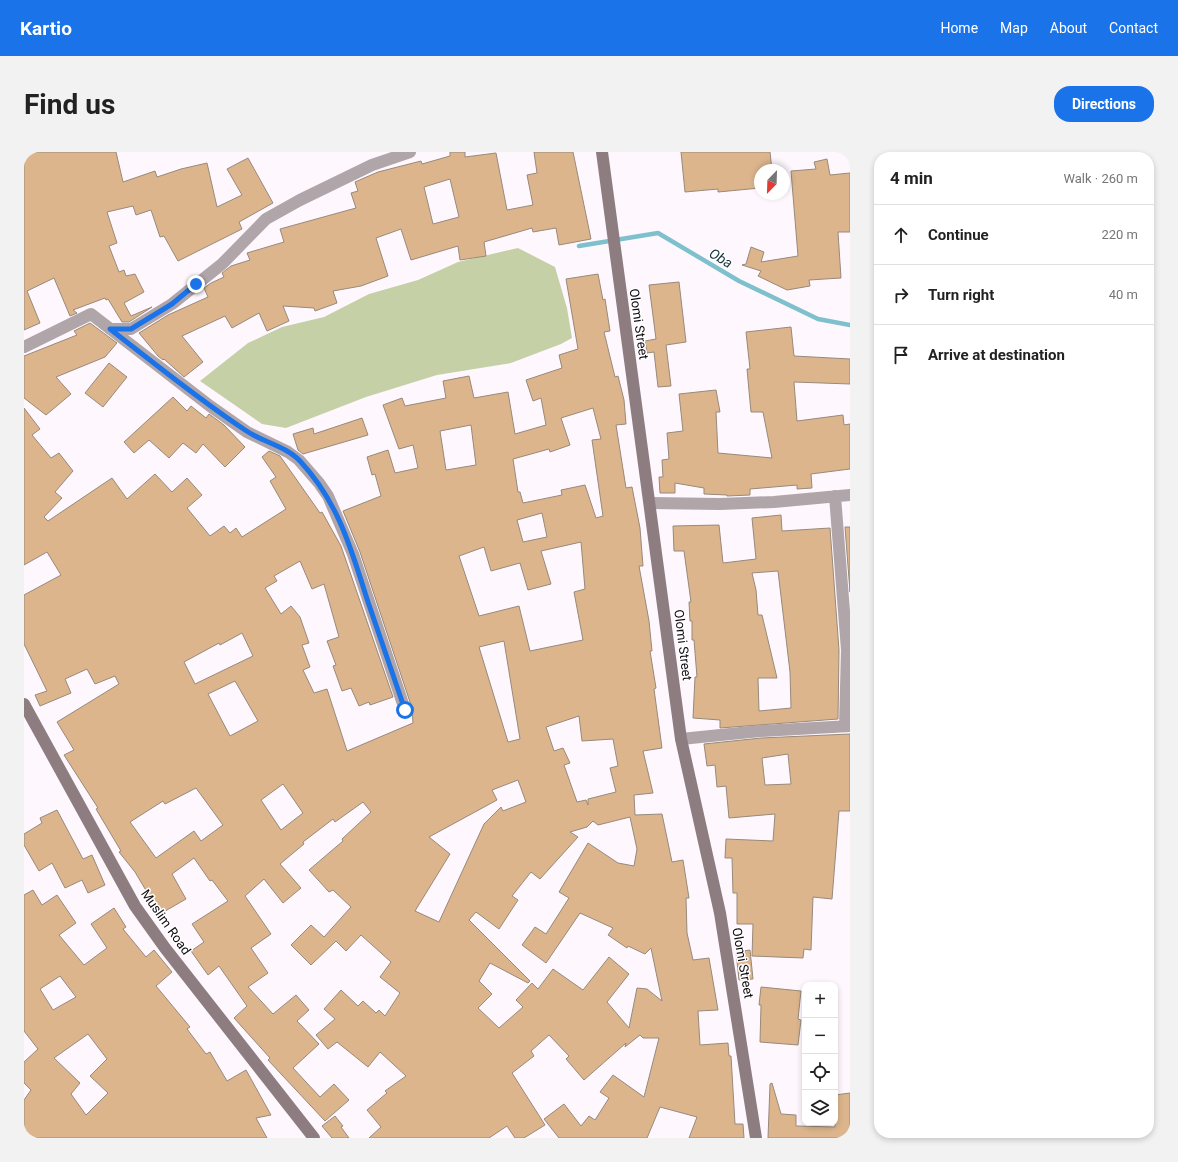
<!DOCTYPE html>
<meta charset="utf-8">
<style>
:root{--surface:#fff;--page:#f2f2f2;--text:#222;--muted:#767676;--line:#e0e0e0;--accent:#1a73e8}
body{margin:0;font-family:Roboto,sans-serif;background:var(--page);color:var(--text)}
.controls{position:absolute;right:12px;bottom:12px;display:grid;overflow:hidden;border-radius:8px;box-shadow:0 2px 6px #0003}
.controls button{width:36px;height:36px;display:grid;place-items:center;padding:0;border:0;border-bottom:1px solid var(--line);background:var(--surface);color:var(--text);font:20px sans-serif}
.compass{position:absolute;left:730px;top:12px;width:36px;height:36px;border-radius:50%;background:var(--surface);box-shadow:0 2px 6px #0003;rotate:203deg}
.stop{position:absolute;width:12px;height:12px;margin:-9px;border:3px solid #1a73e8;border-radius:50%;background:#fff}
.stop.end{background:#1a73e8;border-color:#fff;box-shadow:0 1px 4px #0008}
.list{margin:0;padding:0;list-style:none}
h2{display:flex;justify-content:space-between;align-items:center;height:52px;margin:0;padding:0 16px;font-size:17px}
h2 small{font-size:13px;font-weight:400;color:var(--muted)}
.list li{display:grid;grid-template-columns:26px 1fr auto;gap:12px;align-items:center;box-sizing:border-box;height:60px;padding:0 16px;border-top:1px solid var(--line)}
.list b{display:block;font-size:15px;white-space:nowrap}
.list em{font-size:13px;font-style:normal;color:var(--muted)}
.icon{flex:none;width:22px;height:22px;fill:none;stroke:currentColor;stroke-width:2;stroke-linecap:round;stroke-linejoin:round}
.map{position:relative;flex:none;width:826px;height:986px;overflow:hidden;border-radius:16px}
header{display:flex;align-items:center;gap:24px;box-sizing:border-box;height:56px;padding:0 20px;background:var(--accent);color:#fff}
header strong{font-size:19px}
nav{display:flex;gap:22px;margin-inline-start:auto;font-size:14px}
.intro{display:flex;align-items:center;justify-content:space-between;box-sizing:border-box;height:96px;padding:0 24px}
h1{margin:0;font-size:28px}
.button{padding:10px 18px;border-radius:16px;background:var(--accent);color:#fff;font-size:14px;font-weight:700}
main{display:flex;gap:24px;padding:0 24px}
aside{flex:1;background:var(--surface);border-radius:16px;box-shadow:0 2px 6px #0003}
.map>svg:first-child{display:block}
</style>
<header>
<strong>Kartio</strong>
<nav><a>Home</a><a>Map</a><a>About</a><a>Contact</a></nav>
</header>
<div class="intro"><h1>Find us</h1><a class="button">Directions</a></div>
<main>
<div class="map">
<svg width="826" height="986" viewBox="0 0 826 986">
<rect width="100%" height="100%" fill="#fef7fe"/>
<path fill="#c6d0a6" d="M 494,96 L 531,115 L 543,156 L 548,186 L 537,192 L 487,211 L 413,223 L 342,245 L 262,276 L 238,272 L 176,229 L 224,191 L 258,175 L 300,165 L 345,142 L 394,128 L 434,110 Z"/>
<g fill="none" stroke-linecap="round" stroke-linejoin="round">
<path stroke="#7ec1cd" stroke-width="4.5" d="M 555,94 L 634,81 L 715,129 L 794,167 L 826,173"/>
</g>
<path fill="#dcb58d" stroke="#98897a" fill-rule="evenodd" d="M 0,0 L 92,0 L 99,30 L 131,19 L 133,25 L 157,17 L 183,11 L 193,55 L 218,43 L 203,17 L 224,6 L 249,51 L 215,70 L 218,77 L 154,109 L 140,84 L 136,85 L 127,58 L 112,63 L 109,54 L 83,60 L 93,91 L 85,94 L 95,120 L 100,118 L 102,124 L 111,122 L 120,140 L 100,151 L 107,164 L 128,155 L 105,170 L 98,170 L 84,147 L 82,148 L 81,146 L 49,158 L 53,161 L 46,164 L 30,126 L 3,139 L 16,171 L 0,178 Z
M 426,0 L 441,0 L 441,5 L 472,1 L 483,58 L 509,53 L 503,23 L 513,21 L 510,0 L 549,0 L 567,87 L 535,93 L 532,76 L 509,80 L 508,76 L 460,90 L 462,104 L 436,108 L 434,94 L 387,108 L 377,77 L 352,86 L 364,124 L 337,134 L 309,139 L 313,151 L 291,159 L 290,156 L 259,154 L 265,169 L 243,179 L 235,161 L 208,176 L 201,164 L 158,184 L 179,210 L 160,225 L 140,207 L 139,208 L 134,204 L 115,181 L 144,163 L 184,145 L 180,136 L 187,131 L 200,125 L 198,121 L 207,114 L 226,108 L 223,101 L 260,90 L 256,77 L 332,56 L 327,41 L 334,39 L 331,30 L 354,20 L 397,9 L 398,12 L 426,4 ZM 426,27 L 435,65 L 409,72 L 400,35 Z
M 657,0 L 746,0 L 748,18 L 736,18 L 736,36 L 694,40 L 694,37 L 661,40 Z
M 803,7 L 806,23 L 826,21 L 826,80 L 814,80 L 817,126 L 785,128 L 786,134 L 763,138 L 734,124 L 737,119 L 718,113 L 722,112 L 727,95 L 740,100 L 737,110 L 774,104 L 767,19 L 792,17 L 790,10 Z
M 574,122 L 579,148 L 581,147 L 586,179 L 580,180 L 591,225 L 594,224 L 600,248 L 602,272 L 592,273 L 602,336 L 608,335 L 616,376 L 619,414 L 615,414 L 625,469 L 628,499 L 626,499 L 632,536 L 630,537 L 638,596 L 619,599 L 629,641 L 610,643 L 611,663 L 638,662 L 648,710 L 659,708 L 665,746 L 662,746 L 663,781 L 669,808 L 685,806 L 694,858 L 674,859 L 676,893 L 704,891 L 705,904 L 707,904 L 711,972 L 719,972 L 720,986 L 665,986 L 673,965 L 636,955 L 623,986 L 535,986 L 520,967 L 540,952 L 557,974 L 565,964 L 571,968 L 585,946 L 576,940 L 589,923 L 620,945 L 635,886 L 619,886 L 616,883 L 601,895 L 602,891 L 560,928 L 542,907 L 545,904 L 525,883 L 507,899 L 510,904 L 488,921 L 521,973 L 500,986 L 491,986 L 483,974 L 465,986 L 345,986 L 357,975 L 343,958 L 363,941 L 361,939 L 382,924 L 356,900 L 344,915 L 313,890 L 304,897 L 292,883 L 311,867 L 300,857 L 317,838 L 334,854 L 339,849 L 352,861 L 355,858 L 361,864 L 376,841 L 356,825 L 367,810 L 337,783 L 322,799 L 312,789 L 287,813 L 267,793 L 287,773 L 300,785 L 327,755 L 309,738 L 305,740 L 285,718 L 319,689 L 318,687 L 347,660 L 339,650 L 311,670 L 309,667 L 279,690 L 280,692 L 256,712 L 277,736 L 259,751 L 240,727 L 221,744 L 247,782 L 227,796 L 244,821 L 224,835 L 249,862 L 272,843 L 285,858 L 273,869 L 295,892 L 269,916 L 296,945 L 310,932 L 325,948 L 301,969 L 244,908 L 246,906 L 210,866 L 223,854 L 195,814 L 184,823 L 167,799 L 180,790 L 168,772 L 204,749 L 188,728 L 186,729 L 170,706 L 148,722 L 162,747 L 136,762 L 111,720 L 95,700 L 97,699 L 72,657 L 74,656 L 40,603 L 50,598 L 33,570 L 95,532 L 91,524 L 71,532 L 63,517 L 41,527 L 47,541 L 16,554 L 11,543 L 23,539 L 0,492 L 0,443 L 37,423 L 23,400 L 0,413 L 0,256 L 16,277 L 8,283 L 27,306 L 35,301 L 49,319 L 31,340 L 38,346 L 20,365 L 24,369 L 88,326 L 103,347 L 131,322 L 148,340 L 163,326 L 178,343 L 163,356 L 186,384 L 200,374 L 206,381 L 212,376 L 218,385 L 262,357 L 246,329 L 252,325 L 238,305 L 245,299 L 256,304 L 296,361 L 298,360 L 317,394 L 369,545 L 346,553 L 345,550 L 335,554 L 327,536 L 318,539 L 309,514 L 312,513 L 303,489 L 315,485 L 300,432 L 288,437 L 276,409 L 250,424 L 253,429 L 241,436 L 257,462 L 267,454 L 276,465 L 285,491 L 278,493 L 286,515 L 279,518 L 290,541 L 303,537 L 323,599 L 389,571 L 388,556 L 336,400 L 319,359 L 357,344 L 351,322 L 348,323 L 343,305 L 364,298 L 371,321 L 394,316 L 389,293 L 375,297 L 359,253 L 378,246 L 381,254 L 422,246 L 419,229 L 445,224 L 450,246 L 484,240 L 491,282 L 522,273 L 517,246 L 509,249 L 502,228 L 538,216 L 535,203 L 554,197 L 542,127 ZM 569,256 L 577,287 L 568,288 L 579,364 L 572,366 L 561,333 L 537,338 L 538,343 L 499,351 L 496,340 L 494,340 L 489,307 L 525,297 L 526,300 L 546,293 L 537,266 ZM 447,273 L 452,313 L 422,318 L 416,279 ZM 518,361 L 523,385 L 499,390 L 493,368 ZM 557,390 L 561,437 L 550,440 L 559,488 L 506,499 L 495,454 L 455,464 L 435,404 L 460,395 L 467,419 L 496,411 L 504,438 L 527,432 L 517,399 ZM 218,481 L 229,504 L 171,532 L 160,510 L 195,491 L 196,493 ZM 480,489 L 496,587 L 484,590 L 455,495 ZM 211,529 L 234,569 L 206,584 L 184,542 ZM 555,564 L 558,589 L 589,587 L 594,614 L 586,616 L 592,640 L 564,647 L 564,653 L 562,648 L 553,650 L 540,613 L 546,611 L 539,596 L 530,599 L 522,575 ZM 494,628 L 502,650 L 479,659 L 477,655 L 460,672 L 415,770 L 391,759 L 426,702 L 405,685 L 473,648 L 468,638 ZM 259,632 L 279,661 L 257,678 L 237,648 ZM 172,636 L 199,673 L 177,689 L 170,679 L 132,706 L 106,670 L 139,649 L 141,652 ZM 606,665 L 613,697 L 610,714 L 594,711 L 564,691 L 535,740 L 545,746 L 522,782 L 511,775 L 498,793 L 522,811 L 556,761 L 589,776 L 584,783 L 603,796 L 604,794 L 621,802 L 627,796 L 638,849 L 623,837 L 613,836 L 605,876 L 583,850 L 605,822 L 585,805 L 559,838 L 529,817 L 514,837 L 508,831 L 492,848 L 499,855 L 475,876 L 454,856 L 468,842 L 455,829 L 466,811 L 504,831 L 506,829 L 445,768 L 452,760 L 475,777 L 494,748 L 488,744 L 507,720 L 516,727 L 554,685 L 546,680 L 563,675 L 569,669 L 574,673 Z
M 655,130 L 662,190 L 642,193 L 647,234 L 634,235 L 630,200 L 623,201 L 621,189 L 632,187 L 625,133 Z
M 66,171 L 93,191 L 81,205 L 32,225 L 47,242 L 22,263 L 0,246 L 0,204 L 53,183 L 50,179 Z
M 767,175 L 770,204 L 826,207 L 826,232 L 770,230 L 773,269 L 819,263 L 820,273 L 826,272 L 826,317 L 787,322 L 788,336 L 773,337 L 773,333 L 726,337 L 726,343 L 703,344 L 703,343 L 680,342 L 680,336 L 651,331 L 651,341 L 636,341 L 635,325 L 639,325 L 638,308 L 645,307 L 643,281 L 659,279 L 655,242 L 692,238 L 696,260 L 692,260 L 694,301 L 748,306 L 739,260 L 727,260 L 723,217 L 726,217 L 722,180 Z
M 85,211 L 103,225 L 79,255 L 61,241 Z
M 149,245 L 163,259 L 167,254 L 182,266 L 185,262 L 200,273 L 221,295 L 201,315 L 179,292 L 172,301 L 159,291 L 145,306 L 125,288 L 110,301 L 100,290 Z
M 338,266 L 344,283 L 279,302 L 274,298 L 269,282 L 289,276 L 290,282 Z
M 757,363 L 758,379 L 806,376 L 815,498 L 814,567 L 696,576 L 696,568 L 669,566 L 671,525 L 673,525 L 670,488 L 668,488 L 668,469 L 666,469 L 665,450 L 667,450 L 660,399 L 650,399 L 649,374 L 695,373 L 699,411 L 732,407 L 728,366 ZM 754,419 L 766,520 L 767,556 L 735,559 L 734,526 L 753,526 L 738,463 L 734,463 L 732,438 L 728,421 Z
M 821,375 L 826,375 L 826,440 Z
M 826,582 L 826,659 L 815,659 L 808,747 L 789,745 L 787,798 L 780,797 L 779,806 L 728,804 L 729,772 L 713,772 L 713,741 L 709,741 L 708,706 L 701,706 L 702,687 L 749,689 L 751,662 L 705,666 L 702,634 L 693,635 L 691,613 L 683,614 L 680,592 L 737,586 ZM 764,602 L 767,632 L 741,633 L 738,606 Z
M 33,658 L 59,707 L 68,703 L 81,733 L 64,741 L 58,728 L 41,736 L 28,711 L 15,719 L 0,693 L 0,682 L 18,671 L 16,666 Z
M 9,738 L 18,753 L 33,743 L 52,771 L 35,783 L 60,813 L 83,796 L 67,772 L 90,756 L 102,775 L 99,777 L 122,805 L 130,798 L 148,820 L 132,834 L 166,875 L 163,877 L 182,902 L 186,900 L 203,929 L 222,918 L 247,963 L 232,966 L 243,986 L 0,986 L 0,948 L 7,938 L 0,931 L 0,910 L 14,897 L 0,879 L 0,743 ZM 36,824 L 52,845 L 29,858 L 16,837 ZM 64,882 L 83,907 L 66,924 L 84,941 L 62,963 L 47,942 L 56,931 L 30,906 Z
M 726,798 L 729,827 L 715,828 L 712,800 Z
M 737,835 L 777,839 L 774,867 L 777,868 L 774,893 L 736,890 L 737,853 L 735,853 Z
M 748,931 L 757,962 L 772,963 L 772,974 L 811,975 L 811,943 L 826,941 L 826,986 L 744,986 L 746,932 Z
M 311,964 L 319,974 L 317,975 L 325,986 L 308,986 L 298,974 Z"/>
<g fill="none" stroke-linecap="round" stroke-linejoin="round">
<path stroke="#b0a5a8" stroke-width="12" d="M 86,177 L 107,177 L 148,152 L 198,112 L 242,67 L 276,48 L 348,13 L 386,0
M 0,195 L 67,162 L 186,254 L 223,280 L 264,300 L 275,308 L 295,331 L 304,344 L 329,402 L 381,558
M 811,344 L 823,498 L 821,574
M 626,351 L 696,352 L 750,350 L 826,343
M 657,587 L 736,579 L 826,574"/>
<path stroke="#8d7d80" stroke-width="12" d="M 578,0 L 657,587 L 696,761 L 732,986
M 0,552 L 111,754 L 141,796 L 290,986"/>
</g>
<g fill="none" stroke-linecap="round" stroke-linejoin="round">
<path stroke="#1a73e8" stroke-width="5" d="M 172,132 L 148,152 L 107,177 L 86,177 C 130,211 174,247 221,278 C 238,290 262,294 276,309 C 315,351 327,397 344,450 C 356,486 369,522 381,558"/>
</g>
<g text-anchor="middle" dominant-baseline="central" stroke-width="3" stroke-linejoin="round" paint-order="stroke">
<g font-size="13" fill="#100a10" stroke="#fff">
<text transform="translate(615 172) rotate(82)">Olomi Street</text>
<text transform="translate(659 493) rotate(83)">Olomi Street</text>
<text transform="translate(142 770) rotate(55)">Muslim Road</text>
<text transform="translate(719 811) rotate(80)">Olomi Street</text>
</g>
<g font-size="14" font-style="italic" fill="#16373d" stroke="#fff">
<text transform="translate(697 106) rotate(31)">Oba</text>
</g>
</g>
</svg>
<div class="controls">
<button>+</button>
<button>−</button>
<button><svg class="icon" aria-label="locate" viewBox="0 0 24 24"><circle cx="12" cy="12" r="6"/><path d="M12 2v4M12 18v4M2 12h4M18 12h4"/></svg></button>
<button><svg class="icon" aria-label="layers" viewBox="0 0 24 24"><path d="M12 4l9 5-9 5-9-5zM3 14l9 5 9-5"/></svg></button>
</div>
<svg class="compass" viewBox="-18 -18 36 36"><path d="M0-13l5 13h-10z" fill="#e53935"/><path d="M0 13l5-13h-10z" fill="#767676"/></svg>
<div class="stop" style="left:381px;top:558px"></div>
<div class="stop end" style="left:172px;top:132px"></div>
</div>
<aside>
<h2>4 min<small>Walk · 260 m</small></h2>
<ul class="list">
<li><svg class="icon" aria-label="ahead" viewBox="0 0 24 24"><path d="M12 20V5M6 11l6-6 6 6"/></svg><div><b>Continue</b></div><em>220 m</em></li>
<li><svg class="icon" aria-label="right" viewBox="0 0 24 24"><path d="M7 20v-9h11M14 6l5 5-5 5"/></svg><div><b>Turn right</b></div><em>40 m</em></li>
<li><svg class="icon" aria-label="arrive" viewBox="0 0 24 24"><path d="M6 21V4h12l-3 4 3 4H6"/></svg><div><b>Arrive at destination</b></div></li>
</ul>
</aside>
</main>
